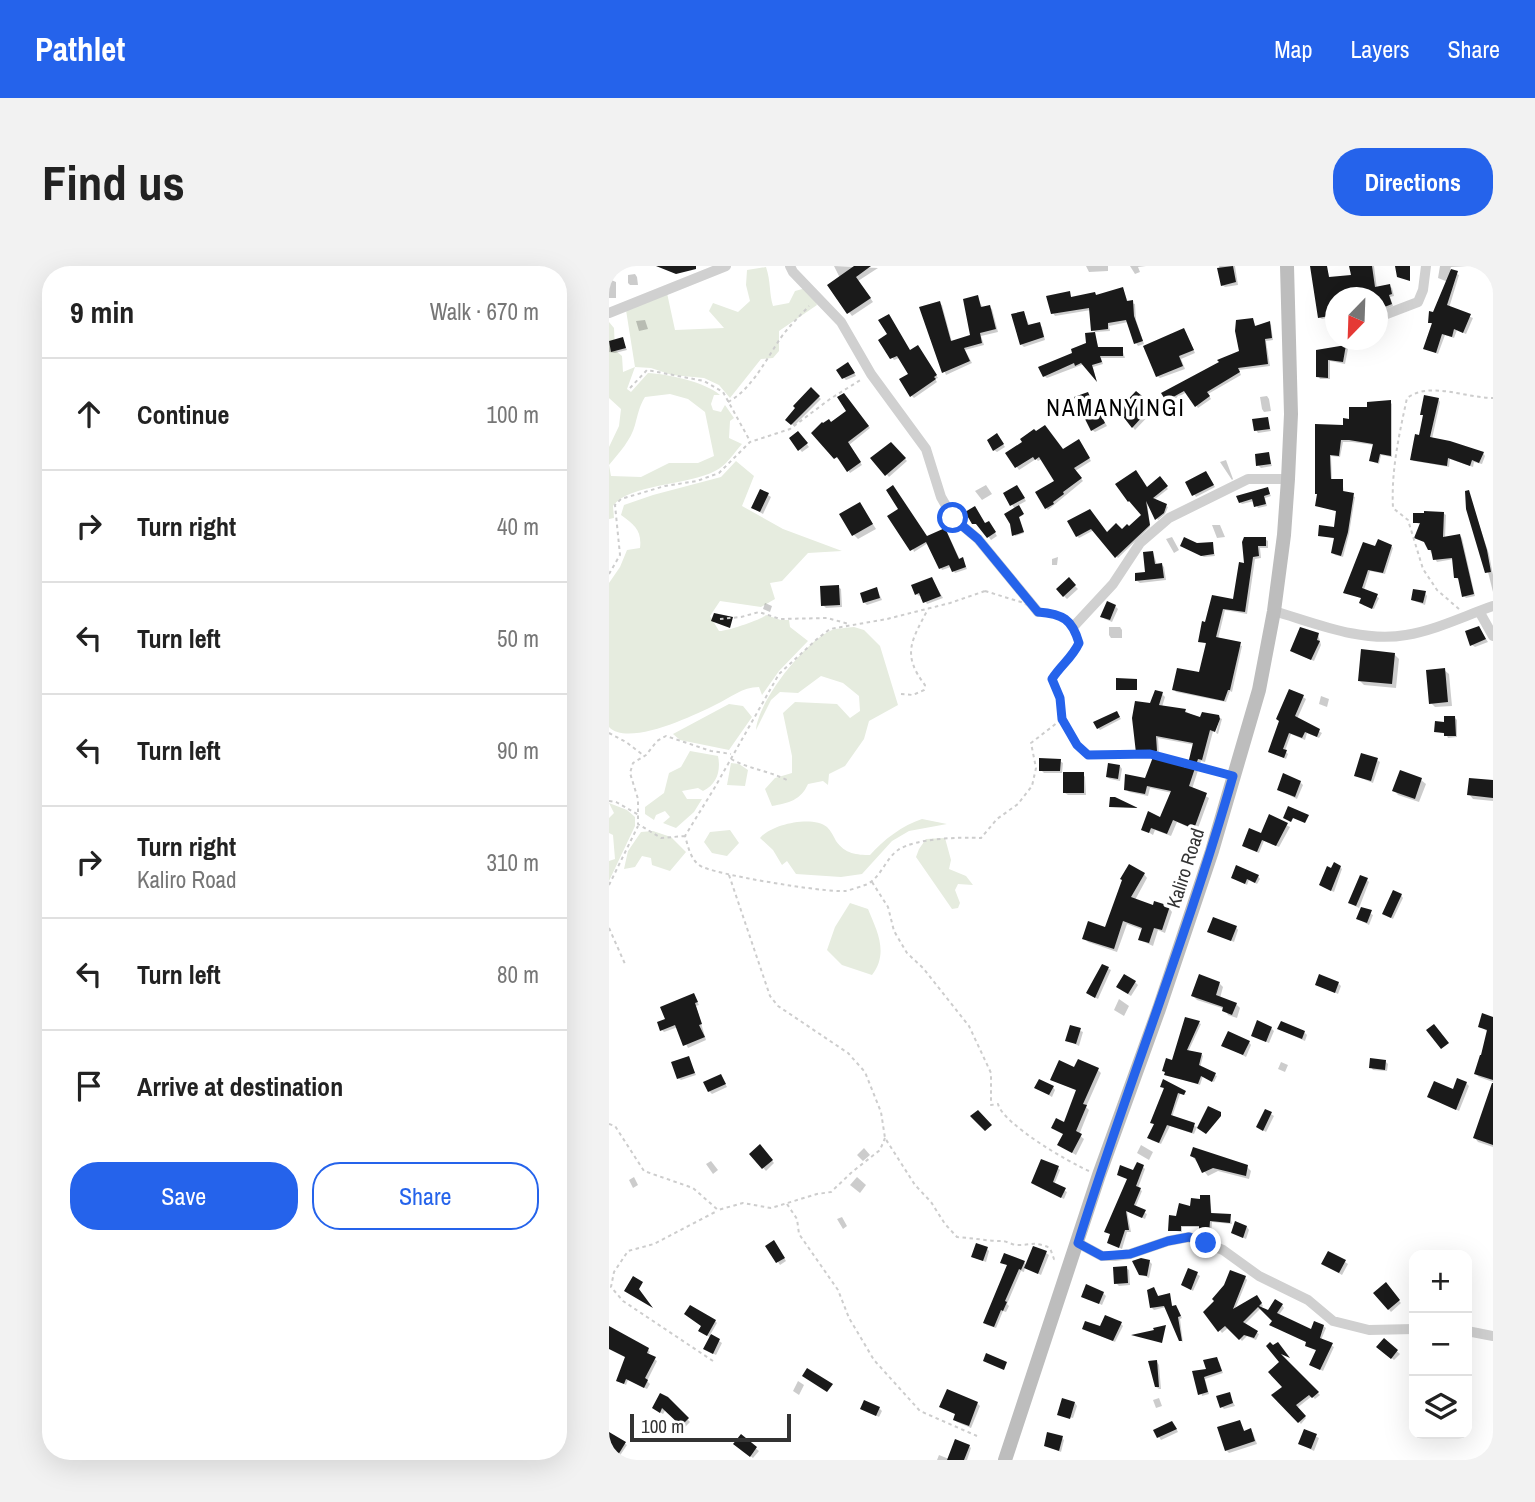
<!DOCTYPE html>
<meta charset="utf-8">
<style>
:root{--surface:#fff;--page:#f2f2f2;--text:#222;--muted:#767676;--line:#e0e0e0;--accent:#2563eb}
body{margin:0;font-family:"Archivo Narrow",sans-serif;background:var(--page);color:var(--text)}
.controls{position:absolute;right:21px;bottom:21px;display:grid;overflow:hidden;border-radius:14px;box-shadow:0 7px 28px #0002}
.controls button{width:63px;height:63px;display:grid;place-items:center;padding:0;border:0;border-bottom:2px solid var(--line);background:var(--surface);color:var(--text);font:35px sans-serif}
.compass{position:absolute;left:716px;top:21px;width:63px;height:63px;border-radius:50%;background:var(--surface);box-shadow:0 7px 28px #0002;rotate:203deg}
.scale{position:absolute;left:21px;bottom:18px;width:161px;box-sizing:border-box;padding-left:7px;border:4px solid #333;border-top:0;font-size:19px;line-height:24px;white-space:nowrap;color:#333;-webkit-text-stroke:5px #fff;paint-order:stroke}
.stop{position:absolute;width:21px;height:21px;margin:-16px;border:5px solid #2563eb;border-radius:50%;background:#fff}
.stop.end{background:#2563eb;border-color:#fff;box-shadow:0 2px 7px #0008}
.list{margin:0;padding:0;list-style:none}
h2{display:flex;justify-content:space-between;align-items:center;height:91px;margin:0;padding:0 28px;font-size:30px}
h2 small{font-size:23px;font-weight:400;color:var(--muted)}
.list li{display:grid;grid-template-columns:46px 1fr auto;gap:21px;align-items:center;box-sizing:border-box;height:112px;padding:0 28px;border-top:2px solid var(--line)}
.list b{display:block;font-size:26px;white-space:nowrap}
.list p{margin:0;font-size:23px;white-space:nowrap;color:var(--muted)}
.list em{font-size:23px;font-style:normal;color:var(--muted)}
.actions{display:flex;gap:14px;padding:21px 28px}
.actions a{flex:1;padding:16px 0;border:2px solid var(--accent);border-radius:28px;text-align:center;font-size:24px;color:var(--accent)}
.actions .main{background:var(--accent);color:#fff}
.icon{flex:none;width:38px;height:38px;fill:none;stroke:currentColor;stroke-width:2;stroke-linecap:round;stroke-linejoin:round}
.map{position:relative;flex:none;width:884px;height:1194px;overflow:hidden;border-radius:28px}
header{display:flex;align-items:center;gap:42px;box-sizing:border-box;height:98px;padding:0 35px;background:var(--accent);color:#fff}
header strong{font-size:33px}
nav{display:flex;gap:38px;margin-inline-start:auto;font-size:24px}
.intro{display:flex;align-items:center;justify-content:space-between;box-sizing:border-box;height:168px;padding:0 42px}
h1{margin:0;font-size:49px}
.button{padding:18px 32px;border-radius:28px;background:var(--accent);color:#fff;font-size:24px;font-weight:700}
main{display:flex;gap:42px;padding:0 42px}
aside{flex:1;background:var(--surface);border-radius:28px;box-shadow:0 7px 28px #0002}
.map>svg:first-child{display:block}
</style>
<header>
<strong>Pathlet</strong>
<nav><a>Map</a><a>Layers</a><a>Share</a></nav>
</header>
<div class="intro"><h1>Find us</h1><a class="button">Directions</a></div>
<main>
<aside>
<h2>9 min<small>Walk · 670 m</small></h2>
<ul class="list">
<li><svg class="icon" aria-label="ahead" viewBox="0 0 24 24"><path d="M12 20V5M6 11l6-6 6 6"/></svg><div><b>Continue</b></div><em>100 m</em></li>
<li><svg class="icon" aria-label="right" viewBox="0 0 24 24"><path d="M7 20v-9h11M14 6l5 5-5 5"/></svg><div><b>Turn right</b></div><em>40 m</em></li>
<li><svg class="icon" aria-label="left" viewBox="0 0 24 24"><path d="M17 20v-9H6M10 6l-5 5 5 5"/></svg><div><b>Turn left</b></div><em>50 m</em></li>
<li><svg class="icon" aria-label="left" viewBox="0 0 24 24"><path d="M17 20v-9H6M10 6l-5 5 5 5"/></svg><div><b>Turn left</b></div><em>90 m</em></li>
<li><svg class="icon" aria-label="right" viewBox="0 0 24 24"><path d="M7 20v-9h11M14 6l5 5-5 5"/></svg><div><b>Turn right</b><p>Kaliro Road</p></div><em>310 m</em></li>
<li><svg class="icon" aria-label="left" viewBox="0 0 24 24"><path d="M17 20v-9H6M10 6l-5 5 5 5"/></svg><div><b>Turn left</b></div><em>80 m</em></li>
<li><svg class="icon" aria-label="arrive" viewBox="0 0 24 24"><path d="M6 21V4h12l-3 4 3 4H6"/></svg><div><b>Arrive at destination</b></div></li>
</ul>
<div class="actions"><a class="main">Save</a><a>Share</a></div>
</aside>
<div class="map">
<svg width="884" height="1194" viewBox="0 0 884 1194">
<rect width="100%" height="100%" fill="#fff"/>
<path fill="#e6ecdf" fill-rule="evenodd" d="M 157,1 C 162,16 160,27 164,40 L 180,37 L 186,25 L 197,22 L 204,27 L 208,39 L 170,65 L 170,85 L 164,92 L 152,93 L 121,132 L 110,119 L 95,112 L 63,109 L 42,102 L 26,101 L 18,123 L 22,126 L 39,107 C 59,108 96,116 111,129 L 105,129 L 102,138 L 104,144 L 112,146 L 116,139 L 125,152 L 121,155 L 120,172 L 133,178 C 125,187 117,200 106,205 C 81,219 19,218 4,240 L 5,252 L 0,253 L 0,181 L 10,160 L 12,143 L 0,132 L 0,56 L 5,62 L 6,84 L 13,90 L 14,106 L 26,101 L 17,44 L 58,27 L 66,64 L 115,62 L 100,45 L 104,37 L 129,46 L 141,35 L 137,19 L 138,4 ZM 61,128 L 79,133 L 96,146 L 105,190 L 89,197 L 60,197 L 32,211 L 2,210 L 0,199 C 10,187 22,174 26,159 C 29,148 30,141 36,131 Z
M 127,195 L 145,210 L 133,240 L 174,263 L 233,285 L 199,287 L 173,315 L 161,317 L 166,333 L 152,341 L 111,335 L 101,350 L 110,365 C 116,366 154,353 157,349 L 172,354 L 180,354 L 181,361 L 199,375 L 170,405 L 153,429 L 150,421 C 133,421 121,432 106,439 C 84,450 19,481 0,461 L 0,317 L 11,301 L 18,284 L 31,282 C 33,265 26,259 12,249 L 15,239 L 44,229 L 112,211 Z
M 245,361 L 255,364 L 271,380 L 289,439 L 260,455 L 255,473 L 236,500 L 220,508 L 219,519 L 214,515 L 199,518 C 192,534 180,537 163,540 L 156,523 L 166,512 L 183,507 L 183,490 L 174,447 L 186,436 L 228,438 L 241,452 L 251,445 L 250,430 L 234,417 L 212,410 L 189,427 L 171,426 L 162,434 L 147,464 C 149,435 196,375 223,364 C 229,362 238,362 245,361 Z
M 120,438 L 134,440 L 143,451 L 120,484 L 71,474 L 64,468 Z
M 81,485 L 109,490 C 112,505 108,518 94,525 L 89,522 L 73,525 L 78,533 L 93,533 L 85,546 L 67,562 L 54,557 L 61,551 L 56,545 L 47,549 L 45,554 L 36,548 L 36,541 L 55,527 L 60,507 L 72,501 Z
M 122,497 L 130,498 L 139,504 L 136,520 L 118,519 Z
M 0,537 L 18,544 L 26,551 L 26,560 L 0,615 L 0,595 L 6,593 L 4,569 L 0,567 L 0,552 L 5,547 Z
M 313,553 L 338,558 L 300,565 L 283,575 L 253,608 L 232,611 L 187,608 L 178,595 L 173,599 L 164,584 L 151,572 C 162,558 204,549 218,561 C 222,565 225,571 227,575 C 236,588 248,589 261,589 C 274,574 294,559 313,553 Z
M 121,564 L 130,577 L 118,590 L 103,587 L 95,576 L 101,566 Z
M 44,565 L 62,571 L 77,586 L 61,605 L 43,599 L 42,592 L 33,590 L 26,601 L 15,603 L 19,585 L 32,566 Z
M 336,572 L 342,594 L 340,603 L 357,610 L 364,619 L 349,618 L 346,624 L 351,637 L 349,642 L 343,643 L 307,591 L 310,583 L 317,573 Z
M 241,637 L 259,643 C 268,665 280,687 263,709 L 233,699 L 218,684 L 226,661 Z"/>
<path fill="#0003" d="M 225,0 L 269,2 L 249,15 L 264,36 L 243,50 L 220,20 L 231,12 Z
M 477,0 L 499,0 L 499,5 L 480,6 Z
M 521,0 L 537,0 L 529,1 L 531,6 L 526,8 Z
M 610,0 L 626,0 L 629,19 L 616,21 L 613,19 Z
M 702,0 L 717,0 L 721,13 L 744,10 L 742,0 L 765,0 L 768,23 L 780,20 L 783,22 L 785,30 L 781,31 L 784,40 L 768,47 L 768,32 L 726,32 L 726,50 L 713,53 L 710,51 Z
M 831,0 L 859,0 L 842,1 L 841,4 L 850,9 L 840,42 L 864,52 L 857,68 L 848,64 L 845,72 L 836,69 L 829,88 L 816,82 L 824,59 L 821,56 L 839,16 L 829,12 Z
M 26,8 L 28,11 L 29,19 L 21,19 L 19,17 L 19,9 Z
M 0,13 L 7,16 L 7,32 L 0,32 Z
M 514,23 L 519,36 L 526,38 L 527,54 L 535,78 L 529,80 L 527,77 L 519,56 L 500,60 L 501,65 L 486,66 L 484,64 L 482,44 L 446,50 L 444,47 L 460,27 L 463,33 L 488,30 Z
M 368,31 L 374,42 L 380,41 L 383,43 L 389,66 L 372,70 L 375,79 L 356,84 L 363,97 L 337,109 L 312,42 L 330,37 L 333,39 L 343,76 L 363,70 Z
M 415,47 L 421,61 L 430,58 L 433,61 L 436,74 L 415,81 L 412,78 Z
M 36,54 L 39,63 L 30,65 L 27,55 Z
M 644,54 L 647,61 L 660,57 L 662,59 L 664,74 L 657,75 L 661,100 L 630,104 L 632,109 L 599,128 L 602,133 L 589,142 L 578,126 L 560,136 L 558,134 L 632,86 Z
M 577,67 L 586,87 L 572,93 L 576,103 L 551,112 L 548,110 Z
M 485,68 L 490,83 L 513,83 L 516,92 L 492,92 L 494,98 L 484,101 L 487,114 L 475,98 L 438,112 L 435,110 L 479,79 Z
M 13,73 L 18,84 L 6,87 L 0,86 L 0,77 Z
M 271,74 L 301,86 L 311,84 L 329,112 L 326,113 L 328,116 L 305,132 L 303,130 L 301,109 L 290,92 L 285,94 Z
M 736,80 L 739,83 L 736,98 L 721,95 L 721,113 L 711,113 L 709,110 L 708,85 Z
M 242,101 L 247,110 L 237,114 L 234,111 Z
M 202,124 L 212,133 L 185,160 L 178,154 Z
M 527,127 L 546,143 L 526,164 L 511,144 Z
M 479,128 L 498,160 L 486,166 L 483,164 Z
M 658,130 L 660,133 L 662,145 L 655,146 L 653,143 L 651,131 Z
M 237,131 L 261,162 L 240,179 L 253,199 L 241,207 L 231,192 L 229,193 L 205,167 L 239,145 Z
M 829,133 L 831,136 L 823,173 L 874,187 L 876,190 L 873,198 L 865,196 L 864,201 L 841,193 L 840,201 L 805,195 L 802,193 L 812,171 L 816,151 L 813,148 Z
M 781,136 L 783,138 L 783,191 L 772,189 L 770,198 L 764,196 L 762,194 L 765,179 L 743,176 L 734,176 L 731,191 L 722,190 L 723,214 L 733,214 L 735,227 L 746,231 L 740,268 L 734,291 L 726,289 L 724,287 L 727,273 L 711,269 L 726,263 L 729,246 L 707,239 L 710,228 L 708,160 L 736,161 L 760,143 Z
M 658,153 L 662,165 L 649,167 L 647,164 Z
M 189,167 L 200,181 L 193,186 L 182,173 Z
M 390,172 L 396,181 L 388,186 L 385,184 Z
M 282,178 L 298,195 L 280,211 L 263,192 Z
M 472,178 L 482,195 L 466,205 L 474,215 L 439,244 L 437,242 L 448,216 L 433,193 L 429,195 L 427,193 L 410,204 L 398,187 L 454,185 Z
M 659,187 L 663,200 L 652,202 L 649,199 Z
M 617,194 L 624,213 L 623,214 L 611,196 Z
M 599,209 L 606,221 L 587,231 L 578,217 Z
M 551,213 L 559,223 L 545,234 L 559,241 L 556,248 L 549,254 L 538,234 L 541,261 L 509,292 L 485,264 L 470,272 L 468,270 L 460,256 L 480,245 L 498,269 L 520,263 L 534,250 L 520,235 L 509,218 L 538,223 Z
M 377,219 L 383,228 L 373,234 L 366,225 Z
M 658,222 L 662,230 L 656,232 L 658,240 L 649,242 L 645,235 L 633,238 L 631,236 Z
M 410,224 L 417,235 L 408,240 L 414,249 L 409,252 L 415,267 L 406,270 L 406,243 L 396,228 Z
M 859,226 L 880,288 L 884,309 L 884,326 Z
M 159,229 L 162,231 L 154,248 L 147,244 L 144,242 Z
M 251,238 L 267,263 L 249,273 L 245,269 Z
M 291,244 L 318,272 L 338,266 L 351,294 L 355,296 L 358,303 L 346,307 L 342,301 L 333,304 L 319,277 L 305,286 Z
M 834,247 L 837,249 L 836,272 L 851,270 L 853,272 L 866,330 L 857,332 L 855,330 L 851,314 L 847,312 L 845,293 L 828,296 L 820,283 L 812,259 L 806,256 Z
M 364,257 L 382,260 L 388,270 L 382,274 L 371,260 Z
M 603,259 L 611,259 L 616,271 L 608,272 Z
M 563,271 L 570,284 L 565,287 L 557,273 Z
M 656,273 L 659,275 L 659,282 L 651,282 L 652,292 L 646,293 L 638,348 L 616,344 L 609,373 L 633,380 L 623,426 L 621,425 L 617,436 L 567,426 L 565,423 L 592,408 L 598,378 L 591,375 L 605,331 L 625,335 L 637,299 L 635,276 Z
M 603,278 L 606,290 L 595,291 L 575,281 Z
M 782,280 L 784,282 L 776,308 L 761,305 L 755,324 L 770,332 L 765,343 L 754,339 L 754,333 L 736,326 Z
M 544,286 L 548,299 L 552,298 L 555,301 L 557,314 L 531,317 L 528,315 L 538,308 Z
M 449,291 L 448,299 L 443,299 L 443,293 Z
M 323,313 L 334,332 L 318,338 L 313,329 L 310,330 L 307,328 Z
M 460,314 L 469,323 L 458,333 L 449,324 Z
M 229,321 L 232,323 L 233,341 L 217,342 L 214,339 Z
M 268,323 L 273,334 L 258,339 L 255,336 Z
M 816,327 L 818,330 L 816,339 L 803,334 Z
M 156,337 L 163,340 L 161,346 L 154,343 Z
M 506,340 L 509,343 L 503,356 L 496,353 L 493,350 Z
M 500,361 L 511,361 L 513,364 L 513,372 L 502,372 L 500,369 Z
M 872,365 L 879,376 L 866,381 L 863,379 Z
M 709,368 L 712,379 L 705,395 L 686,387 Z
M 785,388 L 790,393 L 787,422 L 755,419 L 750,414 Z
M 835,404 L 840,408 L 843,440 L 826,441 L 822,437 Z
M 553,428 L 556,431 L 553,441 L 576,445 L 592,454 L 608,450 L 596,496 L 592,495 L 583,523 L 600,532 L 588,565 L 568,556 L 562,570 L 546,564 L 544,569 L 534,563 L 552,553 L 563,527 L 541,522 L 539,530 L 520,526 L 517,523 L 538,514 L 579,505 L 586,479 L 549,472 L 550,488 L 532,489 L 529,486 L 542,439 Z
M 712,430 L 720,433 L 718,441 L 710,438 Z
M 694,431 L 697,433 L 688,453 L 713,467 L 710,472 L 698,467 L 696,474 L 682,468 L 676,485 L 679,488 L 677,493 L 661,486 Z
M 508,447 L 512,453 L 491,464 L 489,462 L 487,457 Z
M 845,451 L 848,454 L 848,471 L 839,472 L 837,468 L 826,465 Z
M 611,452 L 613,453 L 609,468 L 607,467 Z
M 768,494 L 771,496 L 764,517 L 747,510 Z
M 451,495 L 454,497 L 453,507 L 435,507 L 432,504 Z
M 511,500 L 513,503 L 511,515 L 501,513 L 498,511 Z
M 792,506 L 812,514 L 817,518 L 810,536 L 789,529 L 785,524 Z
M 474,508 L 476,511 L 477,529 L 459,529 L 456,527 Z
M 691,516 L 694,519 L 688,533 L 670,524 Z
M 884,516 L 884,535 L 864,533 L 860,528 Z
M 661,551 L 681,561 L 670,581 L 655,575 L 650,587 L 638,582 L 653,569 Z
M 731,601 L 733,603 L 725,626 L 714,621 L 712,619 L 723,604 Z
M 535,608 L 538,612 L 526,634 L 545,641 L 560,642 L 563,646 L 556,667 L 549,664 L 544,680 L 531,674 L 534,664 L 518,658 L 508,686 L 479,676 L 475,672 L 498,663 Z
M 649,610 L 651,613 L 648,618 L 640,614 L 638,619 L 626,613 Z
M 758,614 L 760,616 L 750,642 L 764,649 L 760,659 L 749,653 L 752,643 L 744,639 L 741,637 Z
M 792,629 L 794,632 L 784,653 L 778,650 Z
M 627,661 L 629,664 L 625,676 L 600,665 Z
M 494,700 L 502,704 L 489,733 L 481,729 Z
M 526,716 L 529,719 L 522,730 L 512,724 Z
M 610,717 L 614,721 L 611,732 L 627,738 L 631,742 L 628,752 L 619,749 L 616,743 L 588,734 L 584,730 Z
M 729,717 L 732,720 L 729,728 L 708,718 Z
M 85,729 L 90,739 L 87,740 L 97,774 L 79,782 L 69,761 L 55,766 L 53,764 L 58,754 Z
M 510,733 L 520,740 L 515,750 L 505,744 Z
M 884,753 L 884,816 L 870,811 L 867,808 L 879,766 L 871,760 Z
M 590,757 L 592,758 L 579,786 L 592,788 L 594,790 L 591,802 L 608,810 L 605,816 L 594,810 L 591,819 L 557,808 Z
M 463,761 L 474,766 L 470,780 L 458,774 Z
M 662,762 L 665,765 L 660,777 L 644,770 Z
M 670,763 L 695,766 L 698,769 L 696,775 Z
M 640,776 L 642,779 L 637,791 L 614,779 Z
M 79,792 L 87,809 L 72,814 L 69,812 Z
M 776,795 L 779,798 L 778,805 L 764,804 L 762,801 Z
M 672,796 L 679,799 L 676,806 L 669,803 Z
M 466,803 L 489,804 L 492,807 L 477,841 L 480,844 L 470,869 L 475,873 L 467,889 L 450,879 L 456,869 L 456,859 L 469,825 L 443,814 Z
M 112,810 L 118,821 L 103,828 L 100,825 Z
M 857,817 L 860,820 L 850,845 L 820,831 L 845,826 Z
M 884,818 L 884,881 L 869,876 L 866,872 Z
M 444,821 L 446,824 L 443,831 L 427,822 Z
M 553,821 L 578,829 L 571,828 L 563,851 L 588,861 L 585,868 L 561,860 L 552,878 L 542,874 L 546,859 L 543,856 L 556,824 Z
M 657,845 L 665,850 L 657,866 L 652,863 Z
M 532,879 L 544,886 L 540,894 L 528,887 Z
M 151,881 L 165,897 L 157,905 L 142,888 Z
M 255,882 L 261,889 L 254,895 L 248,889 Z
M 583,890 L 638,901 L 642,905 L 640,913 L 609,905 L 599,910 Z
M 102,895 L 109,904 L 104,908 L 97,898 Z
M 534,901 L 536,903 L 529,922 L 533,925 L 526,942 L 538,948 L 536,953 L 518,945 L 522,966 L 518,966 L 513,983 L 500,977 L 503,969 L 497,966 L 525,906 Z
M 449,902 L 451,904 L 445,919 L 458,926 L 455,933 L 426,919 Z
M 25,911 L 29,919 L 24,922 L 20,914 Z
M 248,911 L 257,919 L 251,927 L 241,919 Z
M 600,930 L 603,949 L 621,950 L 623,958 L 603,956 L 602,969 L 594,968 L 592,961 L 573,961 L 573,966 L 561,964 L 568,952 Z
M 233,951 L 238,960 L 234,963 L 228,953 Z
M 638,961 L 640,964 L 637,973 L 624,967 Z
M 167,979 L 177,995 L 171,999 L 159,980 Z
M 378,983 L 380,985 L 377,996 L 364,991 Z
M 820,984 L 824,989 L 811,989 Z
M 437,987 L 440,989 L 432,1009 L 416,1001 L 415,1006 L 412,1005 L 398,1038 L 400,1040 L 397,1046 L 394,1045 L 387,1062 L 378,1059 L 376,1057 L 400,1000 L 393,996 L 415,996 L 418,1000 Z
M 540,995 L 543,998 L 540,1012 L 532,1008 Z
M 736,996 L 739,998 L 733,1009 L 717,1000 Z
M 517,1002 L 520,1004 L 521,1019 L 510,1020 L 507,1017 Z
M 588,1008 L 591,1010 L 584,1025 L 574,1019 Z
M 636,1011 L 638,1014 L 626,1043 L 650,1033 L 654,1040 L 635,1059 L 650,1068 L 647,1074 L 638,1070 L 633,1075 L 620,1061 L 613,1067 L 596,1046 Z
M 776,1019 L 792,1037 L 782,1046 L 766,1027 Z
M 546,1025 L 550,1031 L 560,1029 L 564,1042 L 569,1043 L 573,1052 L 571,1053 L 574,1077 L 557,1041 L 545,1044 L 543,1042 Z
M 494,1027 L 497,1030 L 493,1039 L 474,1030 Z
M 673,1039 L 675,1042 L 669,1050 L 703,1065 L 714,1060 L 717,1062 L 712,1074 L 725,1081 L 714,1105 L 702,1099 L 708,1085 L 700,1081 L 699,1076 L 665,1055 L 660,1046 Z
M 106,1055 L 108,1057 L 101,1069 L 113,1077 L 107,1089 L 99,1085 L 102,1072 L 93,1066 Z
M 512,1058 L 514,1060 L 506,1076 L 475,1063 Z
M 0,1062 L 39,1083 L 41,1086 L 39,1089 L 48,1095 L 38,1115 L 41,1118 L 38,1123 L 19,1114 L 17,1119 L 11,1116 L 18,1092 L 0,1079 Z
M 775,1074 L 791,1088 L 785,1094 L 770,1081 Z
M 668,1086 L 711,1129 L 706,1133 L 703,1130 L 688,1142 L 697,1152 L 692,1158 L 665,1129 L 676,1121 Z
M 548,1096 L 550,1099 L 552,1123 L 550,1123 L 547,1121 Z
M 610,1096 L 614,1107 L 596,1113 L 600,1128 L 593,1130 L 585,1106 L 600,1104 Z
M 189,1115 L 195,1119 L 190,1129 L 184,1125 Z
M 620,1128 L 626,1140 L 615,1143 L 613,1141 Z
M 58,1132 L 81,1156 L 75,1162 L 57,1143 L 54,1148 L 47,1144 Z
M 550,1132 L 553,1140 L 547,1142 L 544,1134 Z
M 368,1137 L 371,1140 L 362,1162 L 348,1156 L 346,1154 L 348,1149 L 332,1141 Z
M 466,1137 L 468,1140 L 464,1152 L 451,1148 Z
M 270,1142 L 273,1145 L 270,1151 L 253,1143 Z
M 631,1156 L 636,1166 L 642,1164 L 644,1167 L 648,1178 L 620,1187 L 617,1184 Z
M 566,1160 L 569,1166 L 552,1174 L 550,1171 Z
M 696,1165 L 710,1172 L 705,1185 L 691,1178 Z
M 132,1171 L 150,1185 L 144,1192 L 129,1180 Z
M 453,1172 L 455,1174 L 452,1186 L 437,1180 Z
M 8,1173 L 18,1179 L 8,1194 L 0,1194 Z
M 360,1180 L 362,1182 L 358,1194 L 328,1194 L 330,1189 L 340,1193 Z"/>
<path fill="#1a1a1a" d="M 47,0 L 87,0 L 87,3 L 67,8 Z
M 245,0 L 262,0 L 247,11 L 262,32 L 238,48 L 218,19 Z
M 624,0 L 627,16 L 612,20 L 608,2 Z
M 701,0 L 718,0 L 720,11 L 742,9 L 740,0 L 763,0 L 766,21 L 781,18 L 783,28 L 780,29 L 783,38 L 768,44 L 768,32 L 726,32 L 726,49 L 709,52 Z
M 786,0 L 801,0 L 801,15 L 788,11 Z
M 842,3 L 849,5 L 838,39 L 862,48 L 854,67 L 845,63 L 843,71 L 833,68 L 827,87 L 814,83 L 823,57 L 819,57 L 820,45 L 824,46 Z
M 514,21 L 518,35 L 524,34 L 525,50 L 534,75 L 525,78 L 517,54 L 499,57 L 499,63 L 482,65 L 480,42 L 442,48 L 437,30 L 461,25 L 462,31 L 486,26 L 487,29 Z
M 369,29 L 372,41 L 381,39 L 387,63 L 371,67 L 373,77 L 355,82 L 361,95 L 333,107 L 310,41 L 331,35 L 342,75 L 361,69 L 354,33 Z
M 415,45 L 419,59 L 431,56 L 435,71 L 411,79 L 402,48 Z
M 280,48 L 301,84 L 309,79 L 328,109 L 325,111 L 327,113 L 301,131 L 290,113 L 299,108 L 288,90 L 281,93 L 269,74 L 278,68 L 269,54 Z
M 644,52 L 646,60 L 661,55 L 663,72 L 656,73 L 659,98 L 629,102 L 631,106 L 598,126 L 601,130 L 586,141 L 575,125 L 557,135 L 552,127 L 610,96 L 608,94 L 630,85 L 626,65 L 627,54 Z
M 575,62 L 585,84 L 570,90 L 574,100 L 547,111 L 534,80 Z
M 486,66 L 489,81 L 514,81 L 514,90 L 491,90 L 493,96 L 483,99 L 488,116 L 472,97 L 466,100 L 465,97 L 434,111 L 429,101 L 463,87 L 462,83 L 477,77 L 476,67 Z
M 14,71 L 17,82 L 2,86 L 0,75 Z
M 737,79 L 734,96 L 719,94 L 719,112 L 707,111 L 707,84 Z
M 239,96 L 246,107 L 233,113 L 227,104 Z
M 202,121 L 211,130 L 182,159 L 176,154 L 186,142 L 184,140 Z
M 527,125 L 544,139 L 523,162 L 509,144 Z
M 479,126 L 485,140 L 487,139 L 496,157 L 482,165 L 465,131 Z
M 235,127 L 260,160 L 239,176 L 252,196 L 238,206 L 228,191 L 225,193 L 202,167 L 213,156 L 214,157 L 220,153 L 222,156 L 237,145 L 228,131 Z
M 815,129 L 830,132 L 821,171 L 841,175 L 875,186 L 870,197 L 863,194 L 861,200 L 839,192 L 838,200 L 801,194 L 806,168 L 810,169 L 814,149 L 811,149 Z
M 782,134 L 782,190 L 771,188 L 769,197 L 760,195 L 764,178 L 740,174 L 732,174 L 730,190 L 721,189 L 722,213 L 734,213 L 734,225 L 745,227 L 739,266 L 732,290 L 722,287 L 725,272 L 709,270 L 710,259 L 725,261 L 727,245 L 706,240 L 708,228 L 706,228 L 706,158 L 734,159 L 734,152 L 740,153 L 740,141 L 758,141 L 758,136 Z
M 659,151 L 661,163 L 645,165 L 643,153 Z
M 436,159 L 454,183 L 470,173 L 481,192 L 465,202 L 473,212 L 454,226 L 455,228 L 444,236 L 445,238 L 436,243 L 426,226 L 445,215 L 430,191 L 426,194 L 424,191 L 406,202 L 396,187 L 413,176 L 411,173 L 425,163 L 427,165 Z
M 189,165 L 199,177 L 189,185 L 180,172 Z
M 388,167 L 395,178 L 384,185 L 378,174 Z
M 282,176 L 297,192 L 276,210 L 261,192 Z
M 660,186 L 662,198 L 647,200 L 646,188 Z
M 527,204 L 538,221 L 551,210 L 559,220 L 544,232 L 558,238 L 555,247 L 546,254 L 537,235 L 541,259 L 506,292 L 482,263 L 467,271 L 458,255 L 481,243 L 498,266 L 507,257 L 513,263 L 518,258 L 520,260 L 532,249 L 520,235 L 519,236 L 506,218 Z
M 597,205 L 605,219 L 583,230 L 576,216 Z
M 284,219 L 318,270 L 336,262 L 350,293 L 354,291 L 357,301 L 343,306 L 340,299 L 330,303 L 317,276 L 301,285 L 278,250 L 289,243 L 277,224 Z
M 408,219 L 416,232 L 401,240 L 394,227 Z
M 659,221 L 661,228 L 655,230 L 657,238 L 645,241 L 643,233 L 630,237 L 627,230 Z
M 151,223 L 160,227 L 151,246 L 142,242 Z
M 860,224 L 878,284 L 882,306 L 876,307 L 857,243 L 856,225 Z
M 251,236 L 264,258 L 243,270 L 230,248 Z
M 410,239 L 415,248 L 410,251 L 415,266 L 403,270 L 401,258 L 395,248 Z
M 366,240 L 376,257 L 380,255 L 387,266 L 378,272 L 367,258 L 363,258 L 356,246 Z
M 815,245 L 835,246 L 834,271 L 851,268 L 865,328 L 853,331 L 849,312 L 845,312 L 843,292 L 824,294 L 822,284 L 819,284 L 815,276 L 805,272 L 811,257 L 804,257 L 804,247 L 815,247 Z
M 575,271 L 588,277 L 604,276 L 605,288 L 592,290 L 571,280 Z
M 635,271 L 657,271 L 657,280 L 649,280 L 650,290 L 644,291 L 636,346 L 614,343 L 607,371 L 632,376 L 621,424 L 619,424 L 615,435 L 563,424 L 568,402 L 590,406 L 597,377 L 589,376 L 593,355 L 596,356 L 603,329 L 624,333 L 630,296 L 635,297 L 633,276 Z
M 769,273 L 783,279 L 774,307 L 759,304 L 753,322 L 769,328 L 763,343 L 750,337 L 752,332 L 734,327 L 754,276 L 766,280 Z
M 544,285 L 546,298 L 553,297 L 555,312 L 526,315 L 526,307 L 536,306 L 534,286 Z
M 323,311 L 332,330 L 314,337 L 310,327 L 306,329 L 302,319 Z
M 460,311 L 467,319 L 454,331 L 447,323 Z
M 230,319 L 231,339 L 212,340 L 211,320 Z
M 268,321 L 271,332 L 254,337 L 251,327 Z
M 804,323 L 817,325 L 814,337 L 802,334 Z
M 498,335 L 507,339 L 501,354 L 491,351 Z
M 105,347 L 124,351 L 121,362 L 102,355 Z
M 870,360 L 877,373 L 861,380 L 856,365 Z
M 691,361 L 710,367 L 708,374 L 711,375 L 702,394 L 681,385 Z
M 752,383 L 786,387 L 783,418 L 749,415 Z
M 836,402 L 839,436 L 820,438 L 817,404 Z
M 507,412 L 528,413 L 528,424 L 507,424 Z
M 680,423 L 695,429 L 686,450 L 711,463 L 708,471 L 696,466 L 693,472 L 680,467 L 674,483 L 678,484 L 675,492 L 659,486 L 670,455 L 667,453 Z
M 546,424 L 554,426 L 550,439 L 577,443 L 576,446 L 591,451 L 593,446 L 610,449 L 611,453 L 606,466 L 601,464 L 593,494 L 589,493 L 580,520 L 598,527 L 585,563 L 564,554 L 558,568 L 542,562 L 540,567 L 532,564 L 539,545 L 551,551 L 562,525 L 538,520 L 536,528 L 515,524 L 516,508 L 536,512 L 544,491 L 578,502 L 584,477 L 547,470 L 548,485 L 527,487 L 523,452 L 526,435 L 541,437 Z
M 508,445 L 511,451 L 488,463 L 484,456 Z
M 835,450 L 846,450 L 847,470 L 835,470 L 835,467 L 825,466 L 826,455 L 835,456 Z
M 752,487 L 769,492 L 762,515 L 745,510 Z
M 430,492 L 452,493 L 451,505 L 430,505 Z
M 499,497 L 511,499 L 509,513 L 497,511 Z
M 791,504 L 813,512 L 806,533 L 783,525 Z
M 454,506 L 475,506 L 475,527 L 454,527 Z
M 674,507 L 692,515 L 686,531 L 668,524 Z
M 860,512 L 884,514 L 884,532 L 858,529 Z
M 501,531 L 506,531 L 529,542 L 500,541 Z
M 679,540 L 700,549 L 696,557 L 684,552 L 682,556 L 674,552 Z
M 660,548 L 679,557 L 667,580 L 653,574 L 648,586 L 633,580 L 640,562 L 652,567 Z
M 725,596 L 732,600 L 722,625 L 710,619 L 718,600 L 722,602 Z
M 520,598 L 536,607 L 522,631 L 544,639 L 545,635 L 561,640 L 553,664 L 545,662 L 540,677 L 529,674 L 533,662 L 514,655 L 505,683 L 473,673 L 479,655 L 496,661 L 513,614 L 511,613 Z
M 627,599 L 650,609 L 646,617 L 638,613 L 636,618 L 622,612 Z
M 751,609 L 759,612 L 747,640 L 739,637 Z
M 784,624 L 793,628 L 782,652 L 773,648 Z
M 752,641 L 763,644 L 758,657 L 747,653 Z
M 604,651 L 628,660 L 622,675 L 598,666 Z
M 493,698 L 500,701 L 486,732 L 477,727 Z
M 515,708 L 527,715 L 519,728 L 507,721 Z
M 590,708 L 611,716 L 607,729 L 628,737 L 623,749 L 613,745 L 614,741 L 582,730 Z
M 710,708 L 730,716 L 726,727 L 706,719 Z
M 85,727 L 89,736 L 86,737 L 93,758 L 90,759 L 96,771 L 74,780 L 66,759 L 51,765 L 48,756 L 56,753 L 51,741 Z
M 873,747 L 884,751 L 884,814 L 865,808 L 871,789 L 872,789 L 878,764 L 869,761 Z
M 576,751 L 591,755 L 578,784 L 593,787 L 590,799 L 607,807 L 603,816 L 592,810 L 589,818 L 555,809 L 556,806 L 553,805 L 557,792 L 563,794 Z
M 648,754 L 663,761 L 657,776 L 642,770 Z
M 672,755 L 696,765 L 693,773 L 668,763 Z
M 825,758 L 840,777 L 832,783 L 817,764 Z
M 461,759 L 472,762 L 467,778 L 456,775 Z
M 619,765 L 641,775 L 634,789 L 612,780 Z
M 80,790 L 86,807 L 68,813 L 62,796 Z
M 761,792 L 777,794 L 776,804 L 760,802 Z
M 469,793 L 490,802 L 474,838 L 478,839 L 467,865 L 473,868 L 463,887 L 448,879 L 454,868 L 442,862 L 447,852 L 455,856 L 467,824 L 441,814 L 450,794 L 465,801 Z
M 112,808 L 117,818 L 99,826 L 94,816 Z
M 848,812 L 858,816 L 847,844 L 818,831 L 825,815 L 844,823 Z
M 430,813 L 445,820 L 440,829 L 425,822 Z
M 554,813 L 577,825 L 575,829 L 569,827 L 562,849 L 586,857 L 583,867 L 558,859 L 550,877 L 538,872 L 545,858 L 541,857 L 555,822 L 551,821 Z
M 883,817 L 884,817 L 884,879 L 864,872 Z
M 599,840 L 612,846 L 612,850 L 597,868 L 588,862 Z
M 656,843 L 663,846 L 654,865 L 647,861 Z
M 369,844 L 383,859 L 376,865 L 361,850 Z
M 151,878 L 164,894 L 153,903 L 140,888 Z
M 584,881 L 639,899 L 637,910 L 604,902 L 593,907 L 586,892 L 581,890 Z
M 432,893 L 450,900 L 444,916 L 457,922 L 452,932 L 422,917 Z
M 528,896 L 535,899 L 527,920 L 532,922 L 525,939 L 537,944 L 533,952 L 517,945 L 520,964 L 516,964 L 510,982 L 498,977 L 501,968 L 495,966 L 518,913 L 508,909 L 511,899 L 524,904 Z
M 591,929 L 601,929 L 602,947 L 622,948 L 621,957 L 601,955 L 600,969 L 590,967 L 590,960 L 572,960 L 572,965 L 559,965 L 560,949 L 567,950 L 570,937 L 581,940 L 582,932 L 591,933 Z
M 626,955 L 638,960 L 634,972 L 622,967 Z
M 165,974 L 176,992 L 167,997 L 156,980 Z
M 367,977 L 379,981 L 374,995 L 362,991 Z
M 424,980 L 438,985 L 429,1008 L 415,1002 Z
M 719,985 L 737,994 L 730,1007 L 712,998 Z
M 395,987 L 416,995 L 412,1004 L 410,1003 L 396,1035 L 398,1036 L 394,1045 L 392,1044 L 385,1061 L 374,1057 L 398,999 L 391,997 Z
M 532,992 L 541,994 L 538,1010 L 530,1009 L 523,995 Z
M 518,1000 L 519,1017 L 505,1018 L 504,1001 Z
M 579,1002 L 589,1006 L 582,1024 L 572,1019 Z
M 621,1004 L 637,1010 L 624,1043 L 648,1029 L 653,1037 L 650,1040 L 659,1044 L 666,1033 L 674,1038 L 668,1047 L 702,1063 L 705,1055 L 715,1059 L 711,1072 L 724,1077 L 711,1104 L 700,1099 L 707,1084 L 696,1080 L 697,1076 L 660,1059 L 663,1055 L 649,1041 L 634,1056 L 649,1065 L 645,1072 L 635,1069 L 630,1074 L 616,1060 L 609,1066 L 594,1046 L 605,1035 L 603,1033 L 615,1019 Z
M 24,1010 L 34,1016 L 30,1023 L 44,1042 L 15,1025 Z
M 777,1016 L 791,1034 L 779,1044 L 764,1027 Z
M 477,1018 L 495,1026 L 490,1038 L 472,1031 Z
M 545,1021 L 549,1030 L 561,1027 L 563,1040 L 567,1039 L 572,1050 L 569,1051 L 573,1075 L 570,1075 L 555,1040 L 541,1042 L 538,1024 Z
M 81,1039 L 107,1054 L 98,1070 L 89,1065 L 92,1060 L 75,1048 Z
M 496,1049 L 513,1056 L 504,1075 L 473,1063 L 476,1055 L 491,1060 Z
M 557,1059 L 553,1077 L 522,1069 L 545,1064 L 544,1062 Z
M 0,1060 L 40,1082 L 38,1087 L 47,1091 L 36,1112 L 39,1114 L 35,1122 L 17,1113 L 15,1118 L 7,1115 L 16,1091 L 0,1083 Z
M 102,1068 L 111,1073 L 104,1088 L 94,1083 Z
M 775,1072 L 789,1084 L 782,1093 L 767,1081 Z
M 661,1076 L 664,1079 L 669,1076 L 681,1092 L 672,1088 L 710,1126 L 703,1132 L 700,1129 L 687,1139 L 697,1150 L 689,1157 L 662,1129 L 673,1121 L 659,1106 L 670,1096 L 657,1080 Z
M 377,1087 L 398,1096 L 395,1104 L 374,1095 Z
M 608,1091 L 613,1105 L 595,1111 L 599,1126 L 589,1129 L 583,1105 L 597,1103 L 594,1094 Z
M 548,1094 L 550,1121 L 546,1121 L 539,1095 Z
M 198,1102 L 224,1118 L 218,1126 L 193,1110 Z
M 338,1123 L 369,1136 L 360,1160 L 344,1154 L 346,1148 L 330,1141 Z
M 621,1126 L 624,1137 L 611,1142 L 607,1130 Z
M 51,1127 L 59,1131 L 80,1152 L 72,1160 L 53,1142 L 51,1147 L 43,1142 Z
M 453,1132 L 466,1136 L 461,1153 L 448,1149 Z
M 255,1134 L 271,1141 L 267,1150 L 251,1143 Z
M 631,1154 L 635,1165 L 642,1162 L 646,1175 L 616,1185 L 608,1161 Z
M 563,1155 L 568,1163 L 548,1172 L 544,1164 Z
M 695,1163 L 708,1168 L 702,1183 L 689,1178 Z
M 0,1166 L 17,1176 L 9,1189 L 0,1183 Z
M 438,1166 L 454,1170 L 450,1185 L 435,1180 Z
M 132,1168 L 148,1181 L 141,1191 L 124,1178 Z
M 346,1173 L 361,1179 L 355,1194 L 338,1194 Z"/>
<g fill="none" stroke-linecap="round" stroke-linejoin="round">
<path stroke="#cdcdcd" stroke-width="2" stroke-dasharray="3.5 3.5" stroke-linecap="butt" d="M 21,122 L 38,104 L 95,115 L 114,126 L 141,175
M 119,136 C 143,123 156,95 171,73 C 179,61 190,51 200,40
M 0,308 L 11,289 L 6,239 L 12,233 L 56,220 L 88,215 L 110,207 L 141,176 L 181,163 L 221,133 L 253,113
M 376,325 L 415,337 L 429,346 L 447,348 L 465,360 L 470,377 C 463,392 452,399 443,413 L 451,432 L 453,453 L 422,477 L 427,502 L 423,520 L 409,538 L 388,553 L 372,572 C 351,571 307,572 289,584 C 276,593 271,614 256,619 C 250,621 242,624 236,625 C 218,627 100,608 90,599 C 81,592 79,580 76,570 L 106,521 L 170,408 L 208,373 L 221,363 L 278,353 L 341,337 Z
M 850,343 L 828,324 L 814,303 L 799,254 L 784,242 C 782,205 790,169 798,132 C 821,115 856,132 884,132
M 111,353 L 132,351 L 150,346 L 171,353 L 218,352 L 240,358
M 292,428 L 304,429 L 315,424 L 316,419 C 292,388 303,374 319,343
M 454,455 L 468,479 L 479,489 L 541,488 L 613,507
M 0,467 L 17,476 L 34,489
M 122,493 C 140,503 160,505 178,514
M 0,535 L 7,536 L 30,549
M 76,570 L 52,572 L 29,558 L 29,533 L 21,507 L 24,497 L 37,489 L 48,475 L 57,470 L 102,485 L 122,488
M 120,609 L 161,730 L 169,740 L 239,787 L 256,806 L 272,846 L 276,872 L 306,919 L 322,936 L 336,958 L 348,971 C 364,972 378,975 393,975 C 398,975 403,979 408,979 C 424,979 425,975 441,982 L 445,993 L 448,994
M 263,616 L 279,641 L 285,665 L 298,687 L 314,702 L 360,760 L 382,807 L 382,839 L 389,838 C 394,858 459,896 480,905
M 0,619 L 29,560
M 0,662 L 16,698
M 0,858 L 6,860 L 35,905 L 84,922 L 109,944 L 134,937 L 162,942 L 208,928 L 222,926 L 243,906 L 271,884 L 276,872
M 178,938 L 188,953 L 190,968 L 229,1024 L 240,1052 L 265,1094 L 311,1145 L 368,1170
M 104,1095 L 14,1035 L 2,1021 L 5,1006 L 19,985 L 45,978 L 108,945"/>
<path stroke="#d0d0d0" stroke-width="10" d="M 181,0 L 184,6 L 232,56 L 262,108 L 317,183 L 332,231 L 344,252 L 369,273 L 429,346
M 0,47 L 117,0
M 775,49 L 809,36 L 814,24 L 817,0
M 665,345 C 706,357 753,377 797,369 C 827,364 855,350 884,340
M 870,345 L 884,370
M 465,360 L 504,318 L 531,277 L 560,252 L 639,213 L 679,213
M 469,977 L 493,990 L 506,990 L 521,988 L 559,975 L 580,971 L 614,984 L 650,1010 L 699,1034 L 724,1055 L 760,1064 L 805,1063
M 858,1065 L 884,1070"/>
<path stroke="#bdbdbd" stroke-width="14" d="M 396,1194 L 490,909 L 550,743 L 603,585 L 650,424 L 665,345 L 675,269 L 679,213 L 682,148 L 678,0"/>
</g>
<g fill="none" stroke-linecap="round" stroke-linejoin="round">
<path stroke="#2563eb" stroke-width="9" d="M 344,252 L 369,273 L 429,346 C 454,348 463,353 470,377 C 463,392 452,399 443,413 L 451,432 L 453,453 L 468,479 L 479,489 L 541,488 L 624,510 C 579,668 518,820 469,977 L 493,990 L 521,988 L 559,975 L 580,971 L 597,977"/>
</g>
<g text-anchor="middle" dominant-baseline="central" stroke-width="7" stroke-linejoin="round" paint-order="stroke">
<g font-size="19" fill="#333" stroke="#fff">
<text transform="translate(576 602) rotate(-72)">Kaliro Road</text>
</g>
<g font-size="23" letter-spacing="2" fill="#000" stroke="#fff">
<text x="507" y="141">NAMANYINGI</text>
</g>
</g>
</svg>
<div class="controls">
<button>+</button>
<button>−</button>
<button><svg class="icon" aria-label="layers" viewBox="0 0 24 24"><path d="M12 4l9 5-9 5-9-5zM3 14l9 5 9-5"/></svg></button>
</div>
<svg class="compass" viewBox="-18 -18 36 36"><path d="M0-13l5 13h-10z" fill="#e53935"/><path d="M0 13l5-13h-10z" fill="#767676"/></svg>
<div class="scale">100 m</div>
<div class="stop" style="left:344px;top:252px"></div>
<div class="stop end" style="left:597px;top:977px"></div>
</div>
</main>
